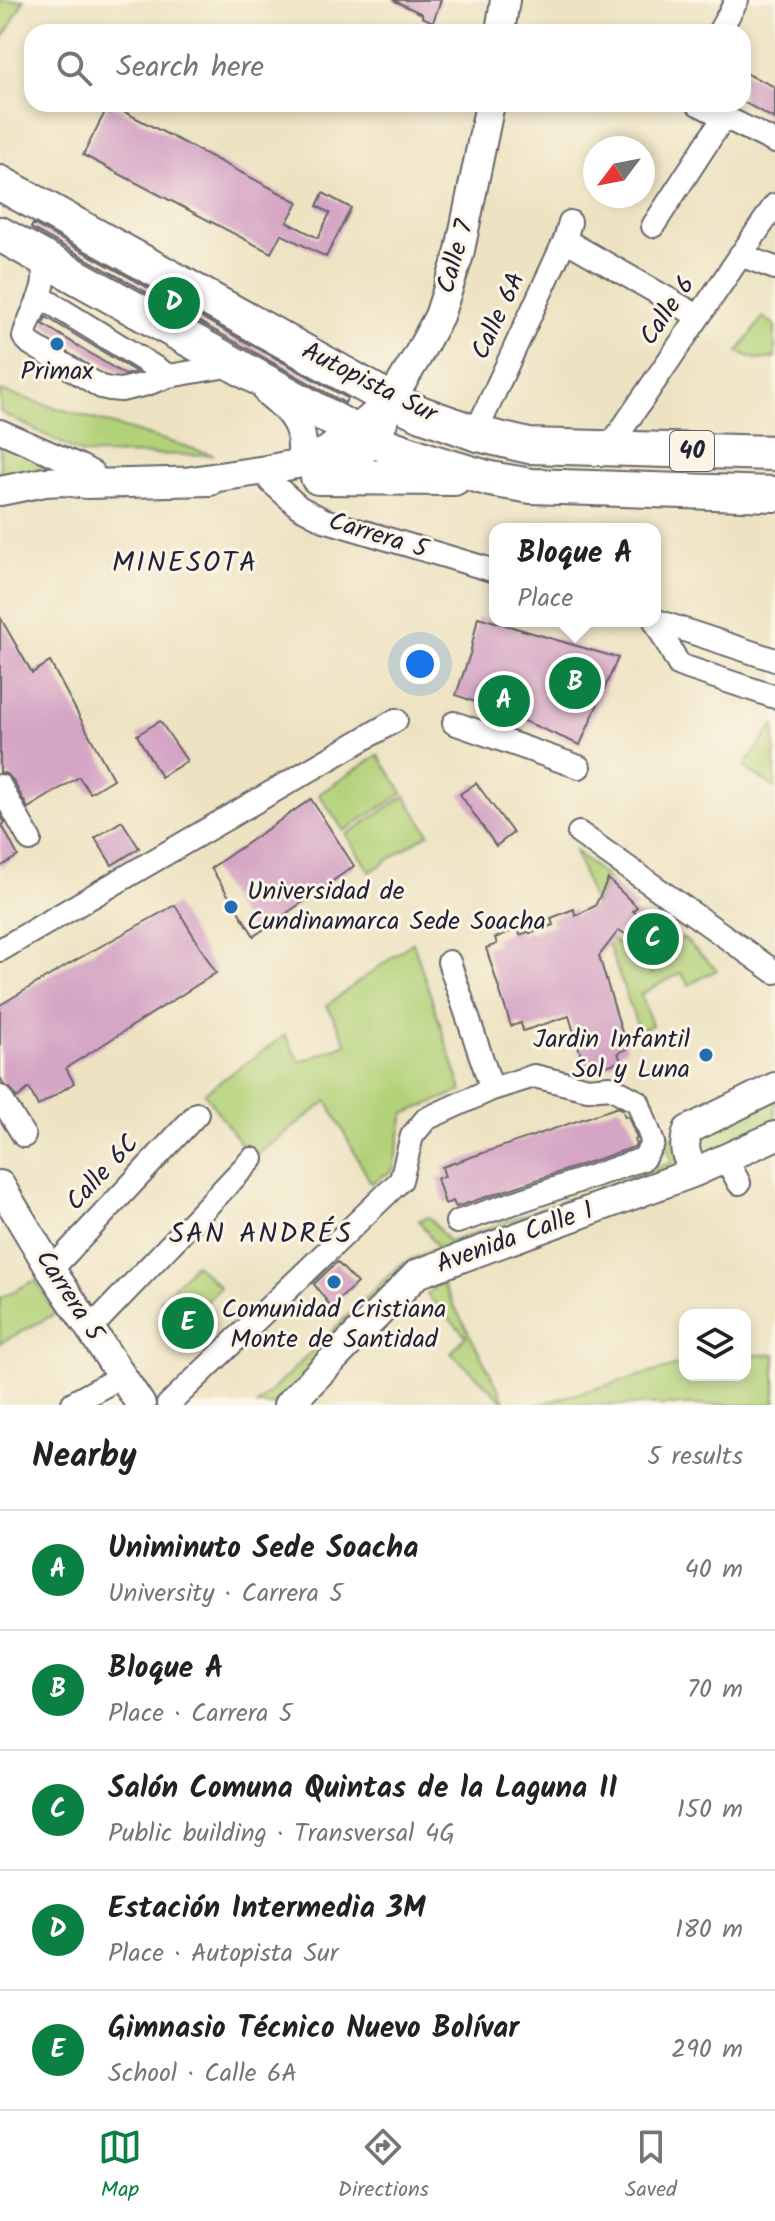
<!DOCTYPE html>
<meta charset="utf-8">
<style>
:root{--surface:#fff;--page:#f2f2f2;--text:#222;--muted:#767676;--line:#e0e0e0;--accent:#0b8043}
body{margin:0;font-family:Kalam,sans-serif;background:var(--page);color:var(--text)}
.controls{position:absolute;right:24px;bottom:24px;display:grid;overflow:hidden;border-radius:16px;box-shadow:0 4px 12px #0003}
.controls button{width:72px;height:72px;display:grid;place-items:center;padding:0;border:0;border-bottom:2px solid var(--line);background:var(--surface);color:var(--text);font:40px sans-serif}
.compass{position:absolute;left:583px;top:136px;width:72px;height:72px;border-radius:50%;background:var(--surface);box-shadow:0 4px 12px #0003;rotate:238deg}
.you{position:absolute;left:420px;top:664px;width:28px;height:28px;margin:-20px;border:6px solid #fff;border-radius:50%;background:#1a73e8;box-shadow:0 0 0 12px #1a73e833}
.badge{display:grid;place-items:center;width:52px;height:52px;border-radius:50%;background:var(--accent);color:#fff;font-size:26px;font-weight:700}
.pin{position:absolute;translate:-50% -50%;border:4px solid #fff;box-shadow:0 2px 8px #0006}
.popup{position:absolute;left:489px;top:523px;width:172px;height:104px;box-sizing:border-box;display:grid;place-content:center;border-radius:16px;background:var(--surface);filter:drop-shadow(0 2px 6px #0005);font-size:26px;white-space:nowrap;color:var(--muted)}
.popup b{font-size:30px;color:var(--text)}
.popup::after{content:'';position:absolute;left:50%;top:100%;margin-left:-16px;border:16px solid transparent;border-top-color:var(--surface)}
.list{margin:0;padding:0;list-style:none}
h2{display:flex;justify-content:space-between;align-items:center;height:104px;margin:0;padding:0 32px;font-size:34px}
h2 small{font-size:26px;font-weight:400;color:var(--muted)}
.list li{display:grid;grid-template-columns:52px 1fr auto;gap:24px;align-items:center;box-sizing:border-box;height:120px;padding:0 32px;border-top:2px solid var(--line)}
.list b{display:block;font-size:30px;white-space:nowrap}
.list p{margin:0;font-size:26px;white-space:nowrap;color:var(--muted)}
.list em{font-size:26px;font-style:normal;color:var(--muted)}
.icon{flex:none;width:44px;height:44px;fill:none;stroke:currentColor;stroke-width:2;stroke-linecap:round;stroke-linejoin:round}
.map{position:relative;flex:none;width:775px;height:1405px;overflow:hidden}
.search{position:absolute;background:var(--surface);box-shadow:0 4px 12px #0003;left:24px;right:24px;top:24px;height:88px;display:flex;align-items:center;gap:20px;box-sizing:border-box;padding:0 28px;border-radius:24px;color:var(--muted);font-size:30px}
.sheet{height:704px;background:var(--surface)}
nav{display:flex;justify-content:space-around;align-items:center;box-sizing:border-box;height:112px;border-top:2px solid var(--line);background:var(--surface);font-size:22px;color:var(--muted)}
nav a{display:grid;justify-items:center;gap:4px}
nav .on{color:var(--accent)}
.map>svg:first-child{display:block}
</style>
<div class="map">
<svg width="775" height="1405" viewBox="0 0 775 1405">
<rect width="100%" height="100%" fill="#fcf5e5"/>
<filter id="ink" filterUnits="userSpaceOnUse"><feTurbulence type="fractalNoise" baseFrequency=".0125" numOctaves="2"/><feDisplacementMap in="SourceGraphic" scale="16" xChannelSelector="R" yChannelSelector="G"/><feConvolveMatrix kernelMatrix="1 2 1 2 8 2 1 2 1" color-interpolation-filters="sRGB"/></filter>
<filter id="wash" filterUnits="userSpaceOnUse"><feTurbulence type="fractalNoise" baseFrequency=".006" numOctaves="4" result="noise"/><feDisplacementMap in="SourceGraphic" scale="32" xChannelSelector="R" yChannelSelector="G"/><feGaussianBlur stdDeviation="1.8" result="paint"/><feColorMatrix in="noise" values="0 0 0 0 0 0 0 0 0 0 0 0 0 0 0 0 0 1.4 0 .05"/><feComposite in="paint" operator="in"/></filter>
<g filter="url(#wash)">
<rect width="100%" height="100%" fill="#ede3c2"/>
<path fill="#b2d178" stroke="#6a7a5a" stroke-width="2" d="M 0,0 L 24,0 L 0,44 Z
M 763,317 L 775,325 L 775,358 L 758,360 L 738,352 Z
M 0,391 L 214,455 L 83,454 L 0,412 Z
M 0,440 L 62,466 L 0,478 Z
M 774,725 L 775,726 L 775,788 L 744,767 Z
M 378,755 L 403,793 L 344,831 L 319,794 Z
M 405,796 L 429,833 L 370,872 L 346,835 Z
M 575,851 L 608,879 L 595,906 L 612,939 L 652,974 L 682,937 L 717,970 L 689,985 L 681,973 L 641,994 L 652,1025 L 639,1031 Z
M 413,942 L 462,1091 L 404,1114 L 393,1170 L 371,1183 L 327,1101 L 252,1159 L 204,1093 L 285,1035 L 300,1062 L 347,1044 L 327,1005 Z
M 775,1098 L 775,1123 L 707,1157 L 696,1148 L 701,1134 Z
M 662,1132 L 672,1137 L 681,1168 L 410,1271 L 277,1405 L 257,1405 L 399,1265 L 437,1248 L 419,1220 L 429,1217 L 449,1242 L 672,1162 Z
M 195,1264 L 220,1287 L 180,1329 L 161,1300 Z
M 35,1280 L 55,1314 L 0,1343 L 0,1298 Z
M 441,1281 L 506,1403 L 451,1353 L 466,1336 L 427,1295 Z
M 775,1354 L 775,1405 L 537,1405 L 685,1363 L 685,1375 L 745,1375 L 745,1356 Z"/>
<g id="blocks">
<path fill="#d5a5c5" d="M 393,0 L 441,0 L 433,22 L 422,17 L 422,14 Z
M 743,72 L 775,87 L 775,119 L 743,102 Z
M 109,104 L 298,202 L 287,222 L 318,238 L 330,213 L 317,206 L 323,193 L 351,208 L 326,257 L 281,234 L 271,253 L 83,155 Z
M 33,224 L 347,398 L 345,403 L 31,228 Z
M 46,317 L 136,372 L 125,375 L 43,324 Z
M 0,617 L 32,673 L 50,662 L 113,779 L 90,793 L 79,777 L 28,808 L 12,779 L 6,774 L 0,772 Z
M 478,617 L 618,658 L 580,745 L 510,715 L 456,695 L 470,654 Z
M 160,721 L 187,761 L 161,777 L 137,735 Z
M 476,783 L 513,833 L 496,846 L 460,794 Z
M 311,799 L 354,866 L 254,936 L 211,868 Z
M 0,815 L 5,823 L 2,825 L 18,856 L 0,867 Z
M 122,821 L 139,848 L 112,865 L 95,838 Z
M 608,879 L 637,907 L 633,911 L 672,939 L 657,956 L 619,930 L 599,956 L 627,1049 L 618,1053 L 621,1061 L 595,1070 L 594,1061 L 584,1065 L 569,1016 L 523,1031 L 521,1023 L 511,1026 L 486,948 L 497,944 L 495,938 L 518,928 L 520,935 L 530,931 L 530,933 L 553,925 L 551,918 L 574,909 L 575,916 L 595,906 Z
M 175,905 L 216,973 L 66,1068 L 74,1083 L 38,1106 L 29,1088 L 17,1098 L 11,1089 L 3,1084 L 0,1077 L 0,1005 L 76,960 Z
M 618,1107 L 622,1109 L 625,1117 L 628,1116 L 637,1139 L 634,1140 L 636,1144 L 634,1147 L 456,1207 L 453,1201 L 445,1204 L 437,1178 L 445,1177 L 442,1167 Z
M 337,1262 L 357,1283 L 331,1307 L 314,1284 Z"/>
</g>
</g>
<g filter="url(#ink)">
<use href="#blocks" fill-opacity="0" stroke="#69666a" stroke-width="2"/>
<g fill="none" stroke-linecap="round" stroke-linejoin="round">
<defs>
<path id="minor" d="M 719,32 L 737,0
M 698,104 L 775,142
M 653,226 L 724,117
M 565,240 L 698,316
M 740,255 L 775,268
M 40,256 C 53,290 31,306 24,337 L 31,344 L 101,387 L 110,389 L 121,390 L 147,384 L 169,376 L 233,365
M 41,297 L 169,376
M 0,431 L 80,466 L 93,473 L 98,483
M 478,434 L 482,419 L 565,240 L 570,222
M 609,448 L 775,205
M 271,482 L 299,507 L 324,520 L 495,571
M 655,621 L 679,665 L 775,697
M 657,621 L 775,660
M 454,723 L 579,767
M 0,786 L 30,840
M 579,833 L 775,972
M 0,950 L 396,720
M 449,962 L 492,1089
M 0,1097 L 24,1136
M 726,1159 L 739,1183
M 51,1270 L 197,1114
M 90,1329 L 252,1159
M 73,1403 L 122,1376
M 168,1405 L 401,1180 L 412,1136 L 426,1119 L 492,1089 L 534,1076 L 588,1089 L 610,1087 L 638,1102 L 653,1143 L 643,1159 L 457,1222"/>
<path id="major" d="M 500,32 L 505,0
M 268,392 C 295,413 306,429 301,463
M 319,477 C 347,467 371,450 383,422
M 191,481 L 266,470 L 301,463 L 327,451 L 367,421 L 391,400 L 417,357 L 439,316 L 459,255 L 490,104
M 0,491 L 45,482 L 64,481 L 87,484 L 210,481
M 695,1172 C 686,1156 682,1149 688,1130 L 775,1087
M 0,1185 L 51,1270 L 141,1405
M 288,1405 L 417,1274 L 695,1172 L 775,1136"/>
<path id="highway" d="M 0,183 L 391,400 L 422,414 L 478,434 L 529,446 L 775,453
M 0,234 L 354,431 L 390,447 L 433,462 L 490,479 L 531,486 L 775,494
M 318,477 L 454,478"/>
</defs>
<use href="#minor" stroke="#69666a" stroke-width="26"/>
<use href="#major" stroke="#69666a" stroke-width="32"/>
<use href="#highway" stroke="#69666a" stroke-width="38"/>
<use href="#minor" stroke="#fff" stroke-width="22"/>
<use href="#major" stroke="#fff" stroke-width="28"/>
<use href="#highway" stroke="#fff" stroke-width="34"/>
</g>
</g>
<g fill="#1f6fb2" stroke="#fcf5e5" stroke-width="3">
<circle cx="57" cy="344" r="8"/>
<circle cx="231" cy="907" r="8"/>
<circle cx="706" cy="1055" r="8"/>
<circle cx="334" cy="1282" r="8"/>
</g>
<g text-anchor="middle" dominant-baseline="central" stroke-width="6" stroke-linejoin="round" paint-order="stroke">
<rect fill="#fcf5e5" stroke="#63616e" stroke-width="2" x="670" y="431" width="44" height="40" rx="6"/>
<g font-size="24" font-weight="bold" fill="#22223b">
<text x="692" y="451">40</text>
</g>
<g font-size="26" fill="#22223b" stroke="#fcf5e5">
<text transform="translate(456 257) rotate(-74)">Calle 7</text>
<text transform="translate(668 311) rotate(-56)">Calle 6</text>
<text transform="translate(499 316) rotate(-65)">Calle 6A</text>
<text transform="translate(369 383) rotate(27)">Autopista Sur</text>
<text transform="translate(378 536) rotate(17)">Carrera 5</text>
<text transform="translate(103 1173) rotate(-47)">Calle 6C</text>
<text transform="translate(515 1238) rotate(-20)">Avenida Calle 1</text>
<text transform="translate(69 1296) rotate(57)">Carrera 5</text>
</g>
<g font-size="26" fill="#22223b" stroke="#fcf5e5">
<text x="57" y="372">Primax</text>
<text x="247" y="892" text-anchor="start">Universidad de<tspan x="247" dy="30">Cundinamarca Sede Soacha</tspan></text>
<text x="690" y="1040" text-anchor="end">Jardin Infantil<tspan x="690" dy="30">Sol y Luna</tspan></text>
<text x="334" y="1310">Comunidad Cristiana<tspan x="334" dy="30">Monte de Santidad</tspan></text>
</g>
<g font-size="28" letter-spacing="2" fill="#22223b" stroke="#fcf5e5">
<text x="185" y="563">MINESOTA</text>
<text x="261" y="1234">SAN ANDRÉS</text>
</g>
</g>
</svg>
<div class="controls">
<button><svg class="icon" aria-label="layers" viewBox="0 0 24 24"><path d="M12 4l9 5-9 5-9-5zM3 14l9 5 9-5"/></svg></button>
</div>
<svg class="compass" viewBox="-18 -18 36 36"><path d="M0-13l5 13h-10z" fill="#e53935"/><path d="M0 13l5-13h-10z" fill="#767676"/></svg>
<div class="you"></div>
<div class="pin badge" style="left:504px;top:701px">A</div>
<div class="pin badge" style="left:575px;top:683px">B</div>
<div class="popup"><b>Bloque A</b>Place</div>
<div class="pin badge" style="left:653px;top:939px">C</div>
<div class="pin badge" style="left:174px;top:303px">D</div>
<div class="pin badge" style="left:188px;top:1323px">E</div>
<div class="search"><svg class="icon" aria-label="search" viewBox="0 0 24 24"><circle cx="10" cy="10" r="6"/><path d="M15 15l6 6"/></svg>Search here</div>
</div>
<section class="sheet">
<h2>Nearby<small>5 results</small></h2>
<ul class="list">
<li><span class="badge">A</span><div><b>Uniminuto Sede Soacha</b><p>University · Carrera 5</p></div><em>40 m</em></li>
<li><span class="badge">B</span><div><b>Bloque A</b><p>Place · Carrera 5</p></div><em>70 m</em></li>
<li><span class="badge">C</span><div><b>Salón Comuna Quintas de la Laguna II</b><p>Public building · Transversal 4G</p></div><em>150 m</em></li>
<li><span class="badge">D</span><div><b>Estación Intermedia 3M</b><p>Place · Autopista Sur</p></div><em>180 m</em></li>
<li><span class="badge">E</span><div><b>Gimnasio Técnico Nuevo Bolívar</b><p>School · Calle 6A</p></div><em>290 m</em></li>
</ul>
</section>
<nav>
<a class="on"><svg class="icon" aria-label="map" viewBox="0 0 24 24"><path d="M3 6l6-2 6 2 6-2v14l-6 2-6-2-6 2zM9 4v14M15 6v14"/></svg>Map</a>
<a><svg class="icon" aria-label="directions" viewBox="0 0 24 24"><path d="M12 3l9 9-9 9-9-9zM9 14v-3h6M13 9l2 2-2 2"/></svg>Directions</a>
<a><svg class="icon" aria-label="saved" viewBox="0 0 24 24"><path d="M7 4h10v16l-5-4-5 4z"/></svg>Saved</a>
</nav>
